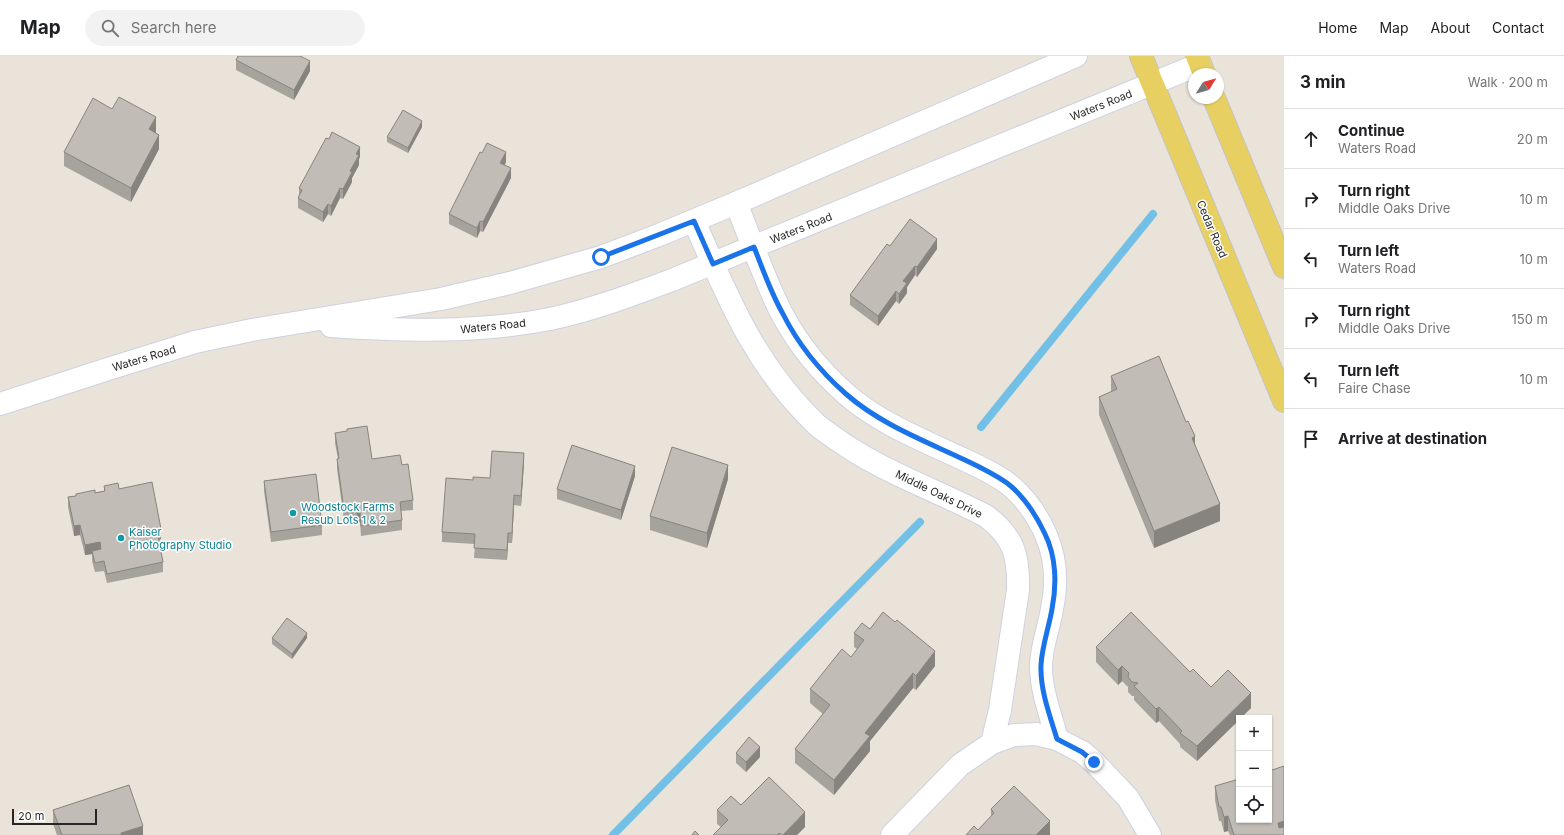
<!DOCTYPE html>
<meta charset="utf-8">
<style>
:root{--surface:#fff;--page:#f2f2f2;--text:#202124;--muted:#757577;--line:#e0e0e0}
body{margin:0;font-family:Inter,sans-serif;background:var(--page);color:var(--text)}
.controls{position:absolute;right:12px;bottom:12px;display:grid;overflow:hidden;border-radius:0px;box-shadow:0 1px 3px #0004}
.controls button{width:36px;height:36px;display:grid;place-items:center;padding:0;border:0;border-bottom:1px solid var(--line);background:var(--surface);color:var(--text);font:20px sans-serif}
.compass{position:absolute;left:1188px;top:12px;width:36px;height:36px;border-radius:50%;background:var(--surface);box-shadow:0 1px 3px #0004;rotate:53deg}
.scale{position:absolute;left:12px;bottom:10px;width:85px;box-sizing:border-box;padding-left:4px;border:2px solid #272727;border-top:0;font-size:11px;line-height:14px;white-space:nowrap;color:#272727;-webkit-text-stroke:3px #fff;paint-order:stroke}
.stop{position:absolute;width:12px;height:12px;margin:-9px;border:3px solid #1a73e8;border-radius:50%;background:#fff}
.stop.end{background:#1a73e8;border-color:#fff;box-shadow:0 1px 4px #0008}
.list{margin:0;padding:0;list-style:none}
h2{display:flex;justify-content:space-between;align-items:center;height:52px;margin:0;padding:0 16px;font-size:17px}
h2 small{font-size:13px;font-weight:400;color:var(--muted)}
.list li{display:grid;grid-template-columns:26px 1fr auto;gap:12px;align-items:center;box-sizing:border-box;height:60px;padding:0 16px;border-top:1px solid var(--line)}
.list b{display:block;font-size:15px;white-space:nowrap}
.list p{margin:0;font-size:13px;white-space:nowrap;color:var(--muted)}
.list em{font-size:13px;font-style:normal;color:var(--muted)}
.icon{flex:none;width:22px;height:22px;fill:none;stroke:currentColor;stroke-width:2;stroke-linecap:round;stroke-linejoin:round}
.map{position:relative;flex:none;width:1284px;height:779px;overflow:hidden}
header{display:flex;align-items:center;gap:24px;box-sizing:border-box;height:56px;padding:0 20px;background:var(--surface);border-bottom:1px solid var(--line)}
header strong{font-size:19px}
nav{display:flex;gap:22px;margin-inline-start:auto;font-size:14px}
.search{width:280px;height:36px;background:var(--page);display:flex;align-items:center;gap:10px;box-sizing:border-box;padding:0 14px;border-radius:22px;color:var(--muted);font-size:15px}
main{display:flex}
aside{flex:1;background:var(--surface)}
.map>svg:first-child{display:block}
</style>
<header>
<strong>Map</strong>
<div class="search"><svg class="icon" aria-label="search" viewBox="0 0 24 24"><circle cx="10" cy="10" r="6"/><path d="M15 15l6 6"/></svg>Search here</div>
<nav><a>Home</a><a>Map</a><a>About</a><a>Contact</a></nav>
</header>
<main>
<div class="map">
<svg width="1284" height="779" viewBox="0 0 1284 779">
<rect width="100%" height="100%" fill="#e9e3da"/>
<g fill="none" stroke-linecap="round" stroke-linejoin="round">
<path stroke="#72c0e6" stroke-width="8" d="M 981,371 L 1153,158
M 613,779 L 920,466"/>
<defs>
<path id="street" d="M 736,147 C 751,184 764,223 782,258 C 798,288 821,316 846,338 C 880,368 925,385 965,404 C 980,411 995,418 1007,427 C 1024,440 1038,460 1046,479 C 1056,502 1057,529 1052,553 C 1049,572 1041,591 1041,610 C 1041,635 1051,660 1057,683
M 694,165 C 727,240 755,310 816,368 C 825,376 838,384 848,391 C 891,419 940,436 986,460 C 1014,481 1019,500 1018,534 L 1000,654 L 992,687
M 892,779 L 960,709 L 992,687 L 1014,679 L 1036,678 L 1057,683 L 1082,696 L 1094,706 L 1128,742 L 1150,779"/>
<path id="secondary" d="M 331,270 C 405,275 477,277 550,263 C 592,254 632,239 672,224 L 1200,8
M 0,348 L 108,313 L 195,286 L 252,274 L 441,243 L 510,227 L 601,201 L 659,179 L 736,147 L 1076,0"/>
<path id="primary" d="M 1141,0 L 1284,345
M 1197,0 L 1204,18
M 1214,42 L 1284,211"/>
</defs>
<use href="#street" stroke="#cfd1e0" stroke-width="24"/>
<use href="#secondary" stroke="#cfd1e0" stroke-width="24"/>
<use href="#primary" stroke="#c3c3c3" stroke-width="24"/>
<use href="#street" stroke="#fff" stroke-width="22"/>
<use href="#secondary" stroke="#fff" stroke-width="22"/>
<use href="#primary" stroke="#e7d061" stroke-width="22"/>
</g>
<path fill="#a6a39d" d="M 238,0 L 302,0 L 302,1 L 310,15 L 294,44 L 236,14 L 236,4 Z
M 422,71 L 408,97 L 387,86 L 387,81 Z
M 155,76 L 159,93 L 131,146 L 64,110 L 64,96 L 156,76 Z
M 360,101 L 359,103 L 359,109 L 352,122 L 352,126 L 343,143 L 340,142 L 331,160 L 328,158 L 323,166 L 298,152 L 298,142 L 299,139 L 299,132 Z
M 506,106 L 505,109 L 511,122 L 483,176 L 480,175 L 477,182 L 449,168 L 449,158 Z
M 890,190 L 937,193 L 917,221 L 915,219 L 907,231 L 907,237 L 899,248 L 896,245 L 878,270 L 850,249 L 850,239 Z
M 1111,320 L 1195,389 L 1220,465 L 1154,492 L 1099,359 L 1099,341 L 1111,336 Z
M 335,377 L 372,403 L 402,409 L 413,444 L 413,454 L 401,455 L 402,464 L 402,474 L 361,480 L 360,466 L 357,467 L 356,462 L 344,464 L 337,413 L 337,403 L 338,403 L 335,387 Z
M 524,407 L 521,450 L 514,449 L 512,487 L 508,487 L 507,504 L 474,502 L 475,488 L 442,486 L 442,476 L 473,424 L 490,422 Z
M 635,420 L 621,464 L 557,443 L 557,433 Z
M 728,423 L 707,492 L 650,474 L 650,460 Z
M 264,425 L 322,469 L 322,479 L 271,486 L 264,435 Z
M 104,430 L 119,433 L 161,483 L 159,484 L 163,506 L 163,516 L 107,527 L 104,515 L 95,516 L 92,505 L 92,498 L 85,499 L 80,479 L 74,480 L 68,451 L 68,441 L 104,435 Z
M 870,573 L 935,610 L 916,634 L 913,632 L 870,685 L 870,695 L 834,739 L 795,707 L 795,693 L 823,658 L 810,647 L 810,633 L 851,601 L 857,593 L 854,591 L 854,577 Z
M 272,582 L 307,582 L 292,603 L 272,588 Z
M 1096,591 L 1190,616 L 1211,631 L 1251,652 L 1239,662 L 1239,664 L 1197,705 L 1180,691 L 1180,688 L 1159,665 L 1156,667 L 1134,644 L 1134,640 L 1132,640 L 1128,636 L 1128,631 L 1122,625 L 1118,629 L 1096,606 Z
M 736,697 L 760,701 L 746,716 L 736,707 Z
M 1215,730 L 1284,779 L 1230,779 L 1228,775 L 1224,776 L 1221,765 L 1219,765 L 1215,744 Z
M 741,749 L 805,771 L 797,779 L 713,779 L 721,771 L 717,768 L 717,754 Z
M 991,753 L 1050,779 L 978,774 L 991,761 Z
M 53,754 L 143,779 L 57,779 L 53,768 Z"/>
<path fill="#87847f" d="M 310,5 L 310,15 L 294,44 L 294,34 Z
M 156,61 L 156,76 L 149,87 L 149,73 Z
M 422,65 L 422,71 L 408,97 L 408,92 Z
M 159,79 L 159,93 L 131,146 L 131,132 Z
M 360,91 L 360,101 L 359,103 L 359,109 L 352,122 L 352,126 L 343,143 L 343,133 L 356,98 Z
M 506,96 L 506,106 L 500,117 L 500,107 Z
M 511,112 L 511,122 L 483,176 L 483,166 Z
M 340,132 L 340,142 L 331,160 L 331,150 Z
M 328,148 L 328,158 L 323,166 L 323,156 Z
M 480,165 L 480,175 L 477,182 L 477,172 Z
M 937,183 L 937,193 L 917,221 L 917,211 Z
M 915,210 L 915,219 L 907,231 L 907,237 L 899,248 L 899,238 L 903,225 Z
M 896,235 L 896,245 L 878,270 L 878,260 Z
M 1195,380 L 1195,398 L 1192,382 Z
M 524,397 L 524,407 L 521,450 L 521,440 Z
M 728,409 L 728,423 L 707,492 L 707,477 Z
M 635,410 L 635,420 L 621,464 L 621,454 Z
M 514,439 L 514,449 L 512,487 L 512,477 Z
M 1220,448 L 1220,465 L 1154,492 L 1154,475 Z
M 360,456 L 360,466 L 357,467 L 357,457 Z
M 80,469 L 80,479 L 74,480 L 74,470 Z
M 161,473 L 161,483 L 157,484 L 157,474 Z
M 508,477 L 508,487 L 507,504 L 507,494 Z
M 100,486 L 100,496 L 92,495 L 92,498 L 85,499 L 85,489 Z
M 307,577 L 307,582 L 292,603 L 292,598 Z
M 935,595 L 935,610 L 916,634 L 916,620 Z
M 1122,610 L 1122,625 L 1118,629 L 1118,614 Z
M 913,617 L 913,632 L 870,685 L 870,695 L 834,739 L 834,724 L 865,677 Z
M 1251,637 L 1251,652 L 1241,662 L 1239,662 L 1239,664 L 1197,705 L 1197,690 Z
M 1159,651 L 1159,665 L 1156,667 L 1156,653 Z
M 760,691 L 760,701 L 746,716 L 746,706 Z
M 805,756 L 805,771 L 797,779 L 783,779 Z
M 1228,760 L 1228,775 L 1224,776 L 1224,761 Z
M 1050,765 L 1050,779 L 1036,779 Z
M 1284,765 L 1284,779 L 1278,779 L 1278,767 Z
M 143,770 L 143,779 L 121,779 L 121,777 Z"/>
<path fill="#c1bdb6" stroke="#87847f" d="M 238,0 L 300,0 L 310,5 L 294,34 L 236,4 Z
M 119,41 L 156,61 L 149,73 L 159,79 L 131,132 L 64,96 L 93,42 L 112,53 Z
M 403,54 L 422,65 L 408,92 L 387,81 Z
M 332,76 L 360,91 L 356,98 L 359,99 L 350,115 L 352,116 L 343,133 L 340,132 L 331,150 L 328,148 L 323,156 L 298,142 L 302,134 L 299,132 L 326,82 L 329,83 Z
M 487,87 L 506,96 L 500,107 L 511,112 L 483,166 L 480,165 L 477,172 L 449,158 L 480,96 L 482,97 Z
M 910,163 L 937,183 L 917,211 L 915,210 L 903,225 L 907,227 L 899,238 L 896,235 L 878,260 L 850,239 L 887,188 L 890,190 Z
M 1159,300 L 1186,366 L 1188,365 L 1195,380 L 1192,382 L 1220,448 L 1154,475 L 1099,341 L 1117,333 L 1111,320 Z
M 367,370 L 372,403 L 400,399 L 402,409 L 408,408 L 413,444 L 400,446 L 402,464 L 361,470 L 360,456 L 357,457 L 356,452 L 344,454 L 337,403 L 339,402 L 335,377 L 347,375 L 347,373 Z
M 572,389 L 635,410 L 621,454 L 557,433 Z
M 672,391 L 728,409 L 707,477 L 650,460 Z
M 492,395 L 524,397 L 521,440 L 514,439 L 512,477 L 508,477 L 507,494 L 474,492 L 475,478 L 442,476 L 446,422 L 473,424 L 473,421 L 490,422 Z
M 316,418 L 322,469 L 271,476 L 264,425 Z
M 152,426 L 161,473 L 157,474 L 163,506 L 107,518 L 104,505 L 95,507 L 92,495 L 101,493 L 100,486 L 85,489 L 80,469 L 74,470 L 68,441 L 76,440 L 76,438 L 95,434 L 95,437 L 105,435 L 104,430 L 118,427 L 119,433 Z
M 883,556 L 895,566 L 897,564 L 935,595 L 916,620 L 913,617 L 865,677 L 870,680 L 834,724 L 795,693 L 830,649 L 810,633 L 842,593 L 851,601 L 864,584 L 854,577 L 862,567 L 870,573 Z
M 1131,556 L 1190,616 L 1193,613 L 1211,631 L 1228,614 L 1251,637 L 1197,690 L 1180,677 L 1182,675 L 1159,651 L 1156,653 L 1134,630 L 1138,627 L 1132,626 L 1128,621 L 1129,617 L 1122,610 L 1118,614 L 1096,591 Z
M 287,562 L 307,577 L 292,598 L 272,582 Z
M 749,681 L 760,691 L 746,706 L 736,697 Z
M 1284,710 L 1284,765 L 1278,767 L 1279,772 L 1284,771 L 1284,779 L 1234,779 L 1228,760 L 1224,761 L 1221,751 L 1219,751 L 1215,730 L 1239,723 L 1239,764 L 1269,764 L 1269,715 Z
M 769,721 L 805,756 L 783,779 L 782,779 L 779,777 L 777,779 L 713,779 L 728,764 L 717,754 L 731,740 L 741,749 Z
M 129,729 L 143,770 L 121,777 L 121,779 L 62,779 L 53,754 Z
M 1014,730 L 1050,765 L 1036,779 L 966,779 L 974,770 L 978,774 L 994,757 L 991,753 Z
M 695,775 L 699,779 L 692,779 Z"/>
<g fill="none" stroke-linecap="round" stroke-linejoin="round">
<path stroke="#1a73e8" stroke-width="5" d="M 601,201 L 694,165 L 713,208 L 754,191 C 763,214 771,237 783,258 C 798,288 821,316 846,338 C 880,368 925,385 965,404 C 980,411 994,418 1007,427 C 1024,440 1036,459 1045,478 C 1056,500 1057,528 1052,553 C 1049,571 1042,590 1041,609 C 1040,634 1050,660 1057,683 L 1082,696 L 1094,706"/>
</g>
<g fill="#0f9aa8" stroke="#fff" stroke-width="1.5">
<circle cx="293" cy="457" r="4"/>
<circle cx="121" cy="482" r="4"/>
</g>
<g text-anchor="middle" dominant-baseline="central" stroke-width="3" stroke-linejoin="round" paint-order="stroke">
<g font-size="11" fill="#272727" stroke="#fff">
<text transform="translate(1101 49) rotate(-22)">Waters Road</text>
<text transform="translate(801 172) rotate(-22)">Waters Road</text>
<text transform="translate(1212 173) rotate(67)">Cedar Road</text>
<text transform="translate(493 270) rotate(-6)">Waters Road</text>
<text transform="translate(144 302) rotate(-17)">Waters Road</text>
<text transform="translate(939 438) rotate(26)">Middle Oaks Drive</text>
</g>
<g font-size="11" fill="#0d838f" stroke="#fff" text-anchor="start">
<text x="301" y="451">Woodstock Farms<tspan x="301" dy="13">Resub Lots 1 &amp; 2</tspan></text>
<text x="129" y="476">Kaiser<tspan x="129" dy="13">Photography Studio</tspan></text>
</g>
</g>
</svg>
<div class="controls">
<button>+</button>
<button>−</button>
<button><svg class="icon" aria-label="locate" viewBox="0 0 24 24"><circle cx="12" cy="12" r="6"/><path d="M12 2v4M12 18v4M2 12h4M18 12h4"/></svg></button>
</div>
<svg class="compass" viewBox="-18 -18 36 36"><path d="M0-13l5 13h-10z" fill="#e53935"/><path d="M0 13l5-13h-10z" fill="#757577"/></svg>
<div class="scale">20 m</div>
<div class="stop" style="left:601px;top:201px"></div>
<div class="stop end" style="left:1094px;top:706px"></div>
</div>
<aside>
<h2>3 min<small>Walk · 200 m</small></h2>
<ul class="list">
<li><svg class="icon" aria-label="ahead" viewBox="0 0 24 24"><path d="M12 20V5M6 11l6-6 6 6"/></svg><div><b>Continue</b><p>Waters Road</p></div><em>20 m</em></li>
<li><svg class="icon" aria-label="right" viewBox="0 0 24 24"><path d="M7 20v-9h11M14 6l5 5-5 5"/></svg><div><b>Turn right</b><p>Middle Oaks Drive</p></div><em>10 m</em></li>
<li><svg class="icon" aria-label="left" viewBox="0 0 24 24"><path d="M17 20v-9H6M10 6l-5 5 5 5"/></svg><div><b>Turn left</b><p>Waters Road</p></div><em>10 m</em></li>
<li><svg class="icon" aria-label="right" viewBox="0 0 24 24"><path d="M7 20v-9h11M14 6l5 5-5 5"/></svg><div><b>Turn right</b><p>Middle Oaks Drive</p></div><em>150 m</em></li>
<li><svg class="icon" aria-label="left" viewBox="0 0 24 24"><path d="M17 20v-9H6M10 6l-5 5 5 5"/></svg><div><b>Turn left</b><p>Faire Chase</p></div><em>10 m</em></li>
<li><svg class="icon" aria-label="arrive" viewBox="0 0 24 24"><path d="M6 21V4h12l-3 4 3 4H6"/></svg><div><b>Arrive at destination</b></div></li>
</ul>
</aside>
</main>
